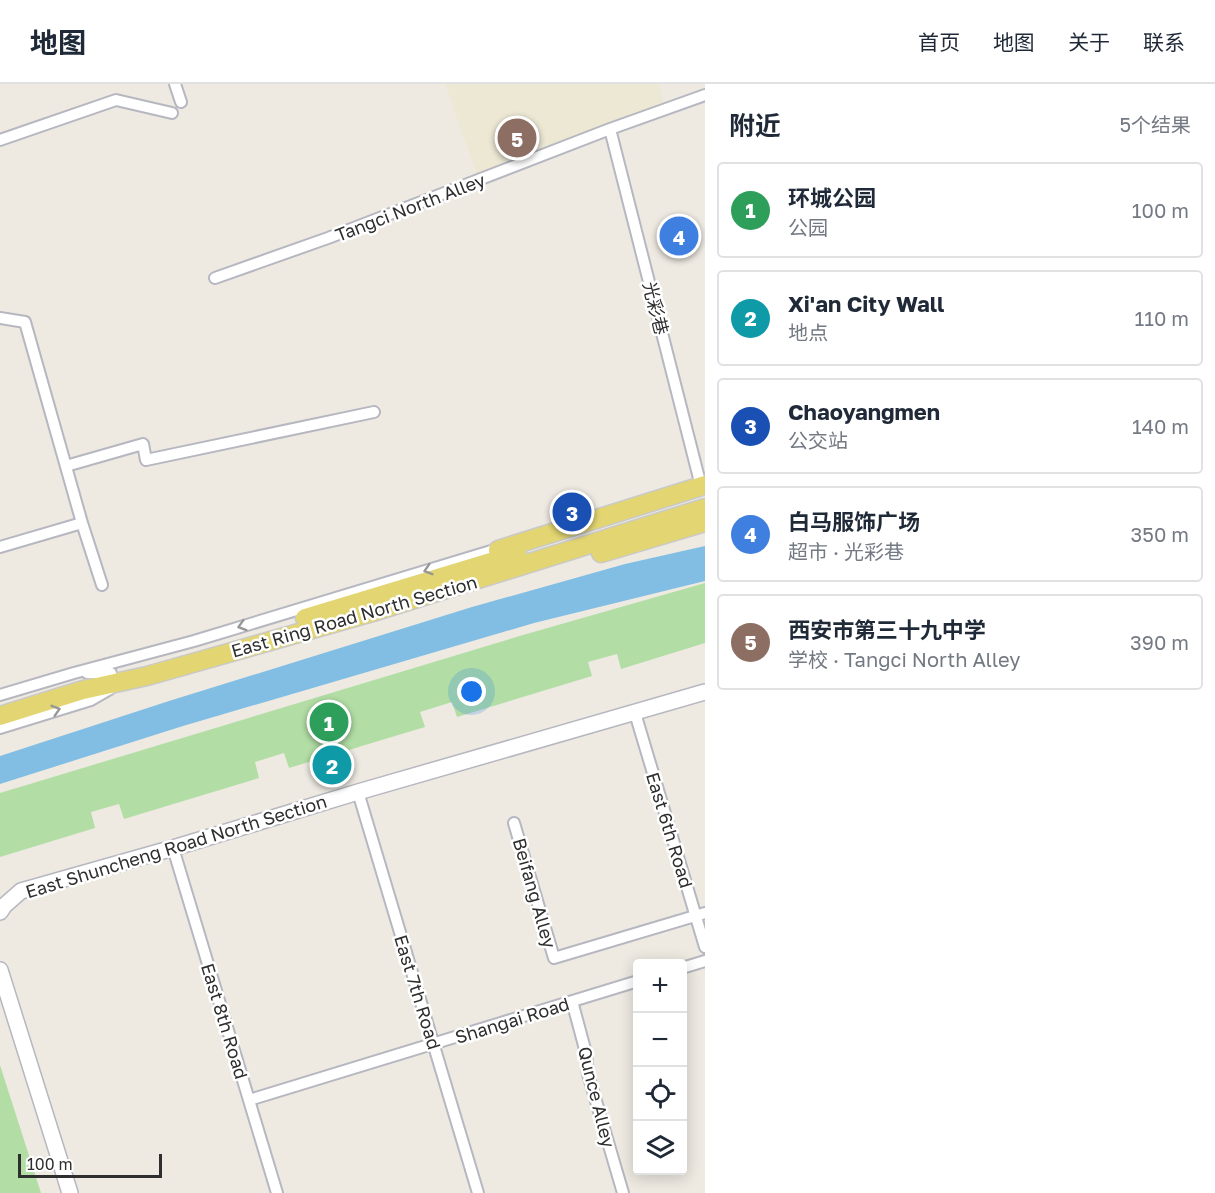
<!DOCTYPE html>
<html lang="zh">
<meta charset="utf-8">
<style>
:root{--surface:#fff;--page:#f6f6f7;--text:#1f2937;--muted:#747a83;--line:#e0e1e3;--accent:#0b8043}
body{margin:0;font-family:"Golos Text","Noto Sans SC",sans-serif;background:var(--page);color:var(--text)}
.controls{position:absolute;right:18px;bottom:18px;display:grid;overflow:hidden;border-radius:6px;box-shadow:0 3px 15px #0003}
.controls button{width:54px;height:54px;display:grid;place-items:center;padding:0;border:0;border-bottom:2px solid var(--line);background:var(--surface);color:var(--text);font:30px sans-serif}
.scale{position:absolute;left:18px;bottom:15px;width:144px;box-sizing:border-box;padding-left:6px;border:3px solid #2e2e2e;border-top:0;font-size:16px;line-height:21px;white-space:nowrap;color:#2e2e2e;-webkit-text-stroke:4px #fff;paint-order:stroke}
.you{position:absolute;left:472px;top:608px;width:21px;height:21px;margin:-15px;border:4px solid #fff;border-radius:50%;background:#1a73e8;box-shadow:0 0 0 9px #1a73e833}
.badge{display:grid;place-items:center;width:39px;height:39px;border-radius:50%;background:var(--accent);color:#fff;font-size:20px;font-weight:700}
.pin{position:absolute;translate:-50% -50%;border:3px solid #fff;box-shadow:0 2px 6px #0006}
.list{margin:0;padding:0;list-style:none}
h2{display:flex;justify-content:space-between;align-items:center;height:78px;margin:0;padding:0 24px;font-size:26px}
h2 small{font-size:20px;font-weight:400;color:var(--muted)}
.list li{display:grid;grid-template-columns:39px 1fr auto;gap:18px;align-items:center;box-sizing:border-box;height:96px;margin:0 12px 12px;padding:0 12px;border:2px solid var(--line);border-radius:6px}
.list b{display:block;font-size:22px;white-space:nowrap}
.list p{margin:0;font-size:20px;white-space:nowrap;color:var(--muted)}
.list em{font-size:20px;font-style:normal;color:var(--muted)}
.icon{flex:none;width:33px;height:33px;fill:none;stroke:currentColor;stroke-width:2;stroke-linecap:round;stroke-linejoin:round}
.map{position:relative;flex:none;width:705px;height:1109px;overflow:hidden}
header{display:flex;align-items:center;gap:36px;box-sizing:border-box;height:84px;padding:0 30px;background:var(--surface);border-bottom:2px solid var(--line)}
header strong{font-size:28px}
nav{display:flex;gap:33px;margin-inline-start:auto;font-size:21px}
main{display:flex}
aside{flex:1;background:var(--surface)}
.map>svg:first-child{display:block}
</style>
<header>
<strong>地图</strong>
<nav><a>首页</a><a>地图</a><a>关于</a><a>联系</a></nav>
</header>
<main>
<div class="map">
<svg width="705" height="1109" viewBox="0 0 705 1109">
<rect width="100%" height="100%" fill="#eeeae2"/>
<path fill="#ede8d4" d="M 445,0 L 659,0 L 663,18 L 477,91 Z"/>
<path fill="#b2dea5" d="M 705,499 L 705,559 L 621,585 L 617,570 L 588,578 L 592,592 L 457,633 L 452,618 L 420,628 L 425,643 L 289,684 L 284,669 L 255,678 L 259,694 L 124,735 L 119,720 L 91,728 L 95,744 L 0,773 L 0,709 L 523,551 Z
M 0,981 L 41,1109 L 0,1109 Z"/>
<path fill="#82bee3" d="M 705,462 L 705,497 L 534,539 L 183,642 L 0,700 L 0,672 L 169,617 L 472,523 L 625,480 Z"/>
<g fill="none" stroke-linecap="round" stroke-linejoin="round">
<defs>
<path id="street" d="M 175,0 L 181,18
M 610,45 L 701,402
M 0,56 L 116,16 L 172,29
M 215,194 L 328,154 L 610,45 L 705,11
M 0,234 L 25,238 L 82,439 L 102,501
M 66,382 L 143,360 L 146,376 L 374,328
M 0,463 L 82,439
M 87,589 L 111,589
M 0,611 L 74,589 L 194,557 L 501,464
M 635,629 L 705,863
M 0,644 L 91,616 L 110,605
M 358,708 L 478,1109
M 514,739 L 554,874 L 705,829
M 173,764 L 277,1109
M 682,884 L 705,877
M 572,917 L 586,969 L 588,990 L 623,1109
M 249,1016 L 638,897"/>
<path id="secondary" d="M 0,828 L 4,822 L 21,807 L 173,764 L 358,708 L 705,608
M 0,886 L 70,1109"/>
<path id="primary" d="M 498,466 L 705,401
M 601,469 L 705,438
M 305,534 L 517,470
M 0,632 L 83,606 L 147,592 L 373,528 L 705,424"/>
</defs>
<use href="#street" stroke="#b6b7c0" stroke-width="14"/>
<use href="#secondary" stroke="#b6b7c0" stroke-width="18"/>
<use href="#primary" stroke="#c9c9c9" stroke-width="21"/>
<use href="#street" stroke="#fff" stroke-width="10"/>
<use href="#secondary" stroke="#fff" stroke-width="15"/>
<use href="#primary" stroke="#e3d672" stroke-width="18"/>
</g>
<defs><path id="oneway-chevron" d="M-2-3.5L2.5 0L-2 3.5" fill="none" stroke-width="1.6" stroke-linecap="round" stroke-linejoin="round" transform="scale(1.5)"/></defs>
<g stroke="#969696">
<use href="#oneway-chevron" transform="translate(428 486) rotate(163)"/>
<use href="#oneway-chevron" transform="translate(242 542) rotate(163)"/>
<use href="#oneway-chevron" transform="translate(56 626) rotate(-17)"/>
</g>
<g text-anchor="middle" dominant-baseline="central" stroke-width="5" stroke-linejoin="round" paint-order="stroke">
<g font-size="18" fill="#2e2e2e" stroke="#fff">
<text transform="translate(410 123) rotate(-21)">Tangci North Alley</text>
<text transform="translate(656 224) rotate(76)">光彩巷</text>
<text transform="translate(354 532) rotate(-16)">East Ring Road North Section</text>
<text transform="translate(670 746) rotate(73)">East 6th Road</text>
<text transform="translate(176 762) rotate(-17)">East Shuncheng Road North Section</text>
<text transform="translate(535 809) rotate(74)">Beifang Alley</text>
<text transform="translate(418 908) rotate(73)">East 7th Road</text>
<text transform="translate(512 936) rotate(-17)">Shangai Road</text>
<text transform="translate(225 937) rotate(73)">East 8th Road</text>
<text transform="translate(597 1013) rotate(76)">Qunce Alley</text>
</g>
</g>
</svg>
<div class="controls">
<button>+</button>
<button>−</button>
<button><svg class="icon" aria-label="locate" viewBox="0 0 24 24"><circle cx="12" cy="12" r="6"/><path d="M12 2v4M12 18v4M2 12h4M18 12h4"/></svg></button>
<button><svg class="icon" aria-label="layers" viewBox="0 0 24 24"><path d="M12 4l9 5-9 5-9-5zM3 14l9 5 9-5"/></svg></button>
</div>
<div class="scale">100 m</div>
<div class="you"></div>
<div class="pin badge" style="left:329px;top:638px;background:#2e9e5b">1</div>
<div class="pin badge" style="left:332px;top:681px;background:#0f9aa8">2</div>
<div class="pin badge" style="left:572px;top:428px;background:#1a4fb4">3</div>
<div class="pin badge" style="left:679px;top:152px;background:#3f7fe0">4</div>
<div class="pin badge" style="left:517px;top:54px;background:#8d6e63">5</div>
</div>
<aside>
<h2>附近<small>5个结果</small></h2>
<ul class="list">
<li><span class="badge" style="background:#2e9e5b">1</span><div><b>环城公园</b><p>公园</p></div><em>100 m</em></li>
<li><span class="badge" style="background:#0f9aa8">2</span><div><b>Xi'an City Wall</b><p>地点</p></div><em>110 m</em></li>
<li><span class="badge" style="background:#1a4fb4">3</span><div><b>Chaoyangmen</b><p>公交站</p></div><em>140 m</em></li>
<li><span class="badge" style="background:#3f7fe0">4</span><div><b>白马服饰广场</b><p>超市 · 光彩巷</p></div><em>350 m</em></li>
<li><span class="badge" style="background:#8d6e63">5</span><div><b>西安市第三十九中学</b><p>学校 · Tangci North Alley</p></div><em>390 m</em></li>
</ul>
</aside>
</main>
